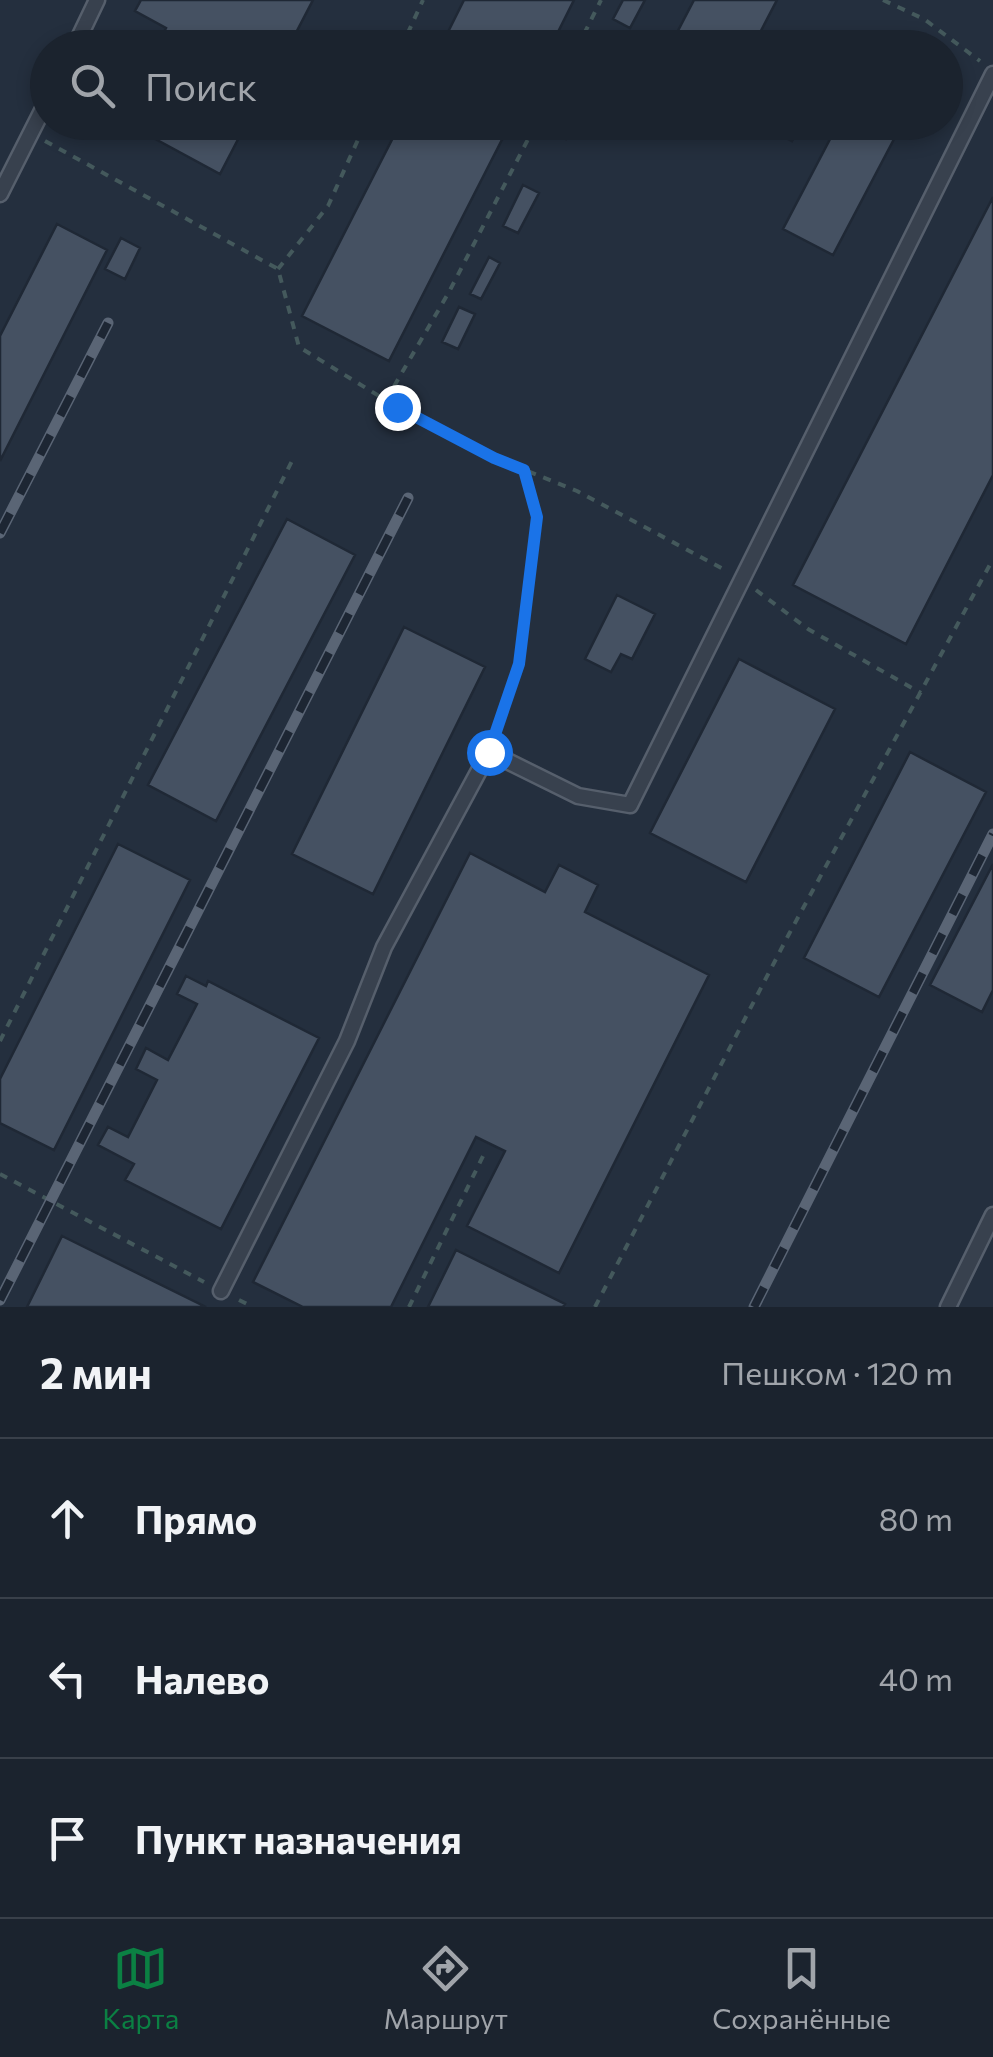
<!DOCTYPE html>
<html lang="ru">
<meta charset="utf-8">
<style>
:root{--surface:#1b232e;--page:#282f3a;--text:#f1f3f6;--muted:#a0a4aa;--line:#39404a;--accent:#0b8043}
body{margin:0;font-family:Commissioner,sans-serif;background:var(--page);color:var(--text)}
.stop{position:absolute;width:30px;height:30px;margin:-22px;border:8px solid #1a73e8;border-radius:50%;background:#fff}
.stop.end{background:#1a73e8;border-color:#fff;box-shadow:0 2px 10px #0008}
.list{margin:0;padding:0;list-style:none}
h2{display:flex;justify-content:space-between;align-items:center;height:130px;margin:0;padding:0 40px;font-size:42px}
h2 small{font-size:32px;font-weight:400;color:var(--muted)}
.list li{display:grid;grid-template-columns:65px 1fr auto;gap:30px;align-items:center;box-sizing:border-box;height:160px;padding:0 40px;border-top:2px solid var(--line)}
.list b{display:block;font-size:38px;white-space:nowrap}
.list em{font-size:32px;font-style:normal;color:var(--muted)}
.icon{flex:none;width:55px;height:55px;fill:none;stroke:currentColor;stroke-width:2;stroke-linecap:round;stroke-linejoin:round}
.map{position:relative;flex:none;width:993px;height:1307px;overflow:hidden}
.search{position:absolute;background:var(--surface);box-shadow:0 5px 15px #0003;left:30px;right:30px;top:30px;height:110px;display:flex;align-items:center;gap:25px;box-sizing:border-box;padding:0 35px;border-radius:55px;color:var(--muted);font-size:38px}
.sheet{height:610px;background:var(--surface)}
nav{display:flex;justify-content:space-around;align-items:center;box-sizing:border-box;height:140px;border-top:2px solid var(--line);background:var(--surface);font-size:28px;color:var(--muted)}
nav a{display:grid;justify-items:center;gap:5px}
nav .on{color:var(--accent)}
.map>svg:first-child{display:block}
</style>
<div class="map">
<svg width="993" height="1307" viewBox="0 0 993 1307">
<rect width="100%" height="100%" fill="#242f3e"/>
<path fill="#455162" stroke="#1f2835" stroke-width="2.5" d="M 141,0 L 313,0 L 288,48 L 156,48 L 166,28 L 135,11 Z
M 464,0 L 574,0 L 550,48 L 440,48 Z
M 623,0 L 645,0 L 630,28 L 613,19 Z
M 694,0 L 777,0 L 752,48 L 669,48 Z
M 124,122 L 247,122 L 220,174 Z
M 401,122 L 511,122 L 389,361 L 302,316 Z
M 557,122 L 574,122 L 566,139 L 552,132 Z
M 781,122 L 800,127 L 792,141 L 776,133 Z
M 839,122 L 903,122 L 833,255 L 783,229 Z
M 523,185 L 539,193 L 518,233 L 503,226 Z
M 993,197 L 993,475 L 906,644 L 793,585 Z
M 57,224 L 107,250 L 0,461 L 0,336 Z
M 121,238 L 140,248 L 125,279 L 105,269 Z
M 489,257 L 500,263 L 481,299 L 470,294 Z
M 459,307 L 475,314 L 458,349 L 442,342 Z
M 287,519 L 355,555 L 216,821 L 148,785 Z
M 617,595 L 655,614 L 632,659 L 621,654 L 611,672 L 585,659 Z
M 404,627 L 485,667 L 373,894 L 292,854 Z
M 739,659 L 835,709 L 746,882 L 650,833 Z
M 910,752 L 986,792 L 879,997 L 804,958 Z
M 118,844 L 190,880 L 54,1150 L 0,1123 L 0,1079 Z
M 470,853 L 545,892 L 559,865 L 598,885 L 585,912 L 709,975 L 559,1273 L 467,1226 L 505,1151 L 476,1137 L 391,1307 L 303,1307 L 253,1282 Z
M 993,864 L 993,990 L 982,1012 L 930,985 Z
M 186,976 L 206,986 L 208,981 L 319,1038 L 221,1229 L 125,1180 L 134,1164 L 98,1145 L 108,1127 L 128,1137 L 157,1080 L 136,1069 L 146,1048 L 168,1060 L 197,1004 L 177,994 Z
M 62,1236 L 206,1307 L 27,1307 Z
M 456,1250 L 565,1304 L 563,1307 L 428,1307 Z"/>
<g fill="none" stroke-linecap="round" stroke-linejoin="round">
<defs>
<path id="service" d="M 74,48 L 97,0
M 0,194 L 48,99
M 221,1291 L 347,1041 L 384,947 L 489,752 L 578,796 L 630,805 L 993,74
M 948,1307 L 993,1215"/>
</defs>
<use href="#service" stroke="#565f6c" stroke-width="19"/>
<path stroke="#44595c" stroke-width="4" stroke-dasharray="8 8" stroke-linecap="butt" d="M 883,0 L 924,19 L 980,61
M 401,48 L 423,0
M 577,48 L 601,0
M 45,141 L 278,269 L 299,347 L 397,407 L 495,458 L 577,491 L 727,571
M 278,269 L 328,206 L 366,122
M 386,400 L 449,292 L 537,122
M 756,590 L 808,629 L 921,693
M 495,734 L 519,664 L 537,517 L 525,470
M 0,1041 L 292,461
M 0,1174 L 204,1282
M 239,1300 L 253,1307
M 409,1307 L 486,1150
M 595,1307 L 789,934 L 993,559"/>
<use href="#service" stroke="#38414e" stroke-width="14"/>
<defs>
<path id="rail" d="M 0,533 L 108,323
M 0,1300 L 408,498
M 754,1307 L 993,834"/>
</defs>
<use href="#rail" stroke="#5a6575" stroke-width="11"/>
<use href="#rail" stroke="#1d2633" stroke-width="8" stroke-dasharray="22" stroke-linecap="butt"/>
</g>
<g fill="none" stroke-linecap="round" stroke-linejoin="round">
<path stroke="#1a73e8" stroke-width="12" d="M 397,407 L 494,458 L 524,470 L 537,517 L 519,664 L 489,752"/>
</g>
</svg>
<div class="stop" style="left:489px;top:752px"></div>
<div class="stop end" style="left:397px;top:407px"></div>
<div class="search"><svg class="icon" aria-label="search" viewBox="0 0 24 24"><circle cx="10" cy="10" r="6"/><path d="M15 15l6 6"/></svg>Поиск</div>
</div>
<section class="sheet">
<h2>2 мин<small>Пешком · 120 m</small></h2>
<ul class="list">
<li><svg class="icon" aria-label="ahead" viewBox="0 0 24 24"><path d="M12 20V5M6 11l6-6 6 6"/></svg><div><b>Прямо</b></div><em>80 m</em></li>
<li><svg class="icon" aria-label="left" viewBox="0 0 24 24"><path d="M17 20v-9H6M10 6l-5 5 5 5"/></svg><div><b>Налево</b></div><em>40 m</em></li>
<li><svg class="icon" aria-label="arrive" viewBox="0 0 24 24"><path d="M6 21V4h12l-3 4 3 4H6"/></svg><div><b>Пункт назначения</b></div></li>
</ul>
</section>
<nav>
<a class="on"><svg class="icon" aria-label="map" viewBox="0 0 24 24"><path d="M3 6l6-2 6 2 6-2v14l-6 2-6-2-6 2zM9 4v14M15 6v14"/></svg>Карта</a>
<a><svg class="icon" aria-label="directions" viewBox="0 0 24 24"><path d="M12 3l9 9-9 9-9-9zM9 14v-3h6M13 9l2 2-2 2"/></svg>Маршрут</a>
<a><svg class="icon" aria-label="saved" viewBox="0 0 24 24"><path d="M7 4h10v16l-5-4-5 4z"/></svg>Сохранённые</a>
</nav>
